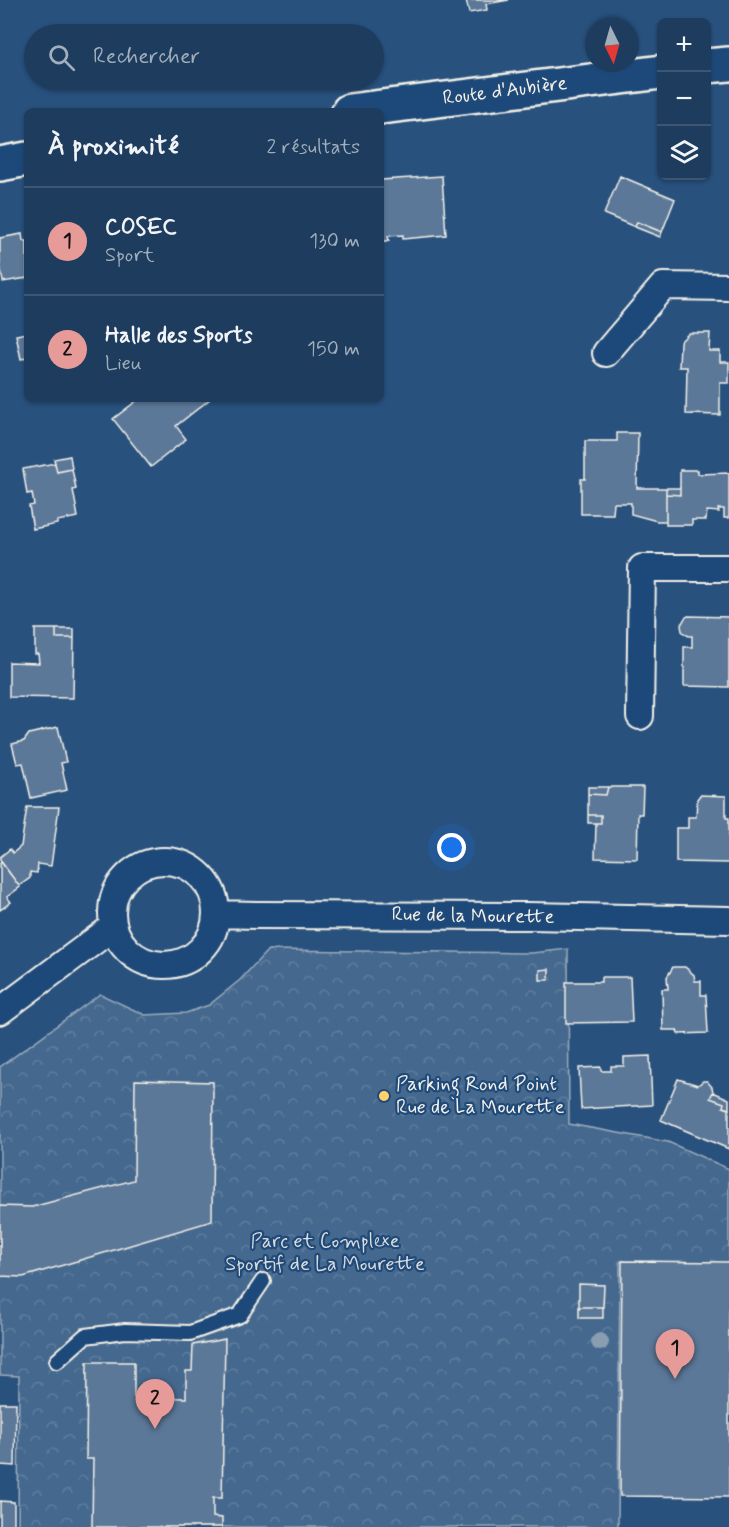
<!DOCTYPE html>
<html lang="fr">
<meta charset="utf-8">
<style>
:root{--surface:#1e3d5e;--page:#2b4867;--text:#f1f3f6;--muted:#a1aebc;--line:#3c5673;--accent:#e69b98}
body{margin:0;font-family:Mynerve,sans-serif;background:var(--page);color:var(--text)}
.controls{position:absolute;right:18px;top:18px;display:grid;overflow:hidden;border-radius:9px;box-shadow:0 2px 4px #0004}
.controls button{width:54px;height:54px;display:grid;place-items:center;padding:0;border:0;border-bottom:2px solid var(--line);background:var(--surface);color:var(--text);font:30px sans-serif}
.compass{position:absolute;left:585px;top:18px;width:54px;height:54px;border-radius:50%;background:var(--surface);box-shadow:0 2px 4px #0004;rotate:175deg}
.you{position:absolute;left:452px;top:848px;width:21px;height:21px;margin:-15px;border:4px solid #fff;border-radius:50%;background:#1a73e8;box-shadow:0 0 0 9px #1a73e833}
.badge{display:grid;place-items:center;width:39px;height:39px;border-radius:50%;background:var(--accent);color:#111;font-size:20px;font-weight:700}
.pin{position:absolute;translate:-50% -50px;filter:drop-shadow(0 2px 3px #0008)}
.pin::after{content:'';position:absolute;top:32px;width:21px;height:18px;background:inherit;clip-path:polygon(0 0,100% 0,50% 100%)}
.list{margin:0;padding:0;list-style:none}
h2{display:flex;justify-content:space-between;align-items:center;height:78px;margin:0;padding:0 24px;font-size:26px}
h2 small{font-size:20px;font-weight:400;color:var(--muted)}
.list li{display:grid;grid-template-columns:39px 1fr auto;gap:18px;align-items:center;box-sizing:border-box;height:108px;padding:0 24px;border-top:2px solid var(--line)}
.list b{display:block;font-size:22px;white-space:nowrap}
.list p{margin:0;font-size:20px;white-space:nowrap;color:var(--muted)}
.list em{font-size:20px;font-style:normal;color:var(--muted)}
.icon{flex:none;width:33px;height:33px;fill:none;stroke:currentColor;stroke-width:2;stroke-linecap:round;stroke-linejoin:round}
.map{position:relative;flex:none;width:729px;height:1527px;overflow:hidden}
.search{position:absolute;background:var(--surface);box-shadow:0 2px 4px #0004;left:24px;top:24px;width:360px;height:66px;display:flex;align-items:center;gap:15px;box-sizing:border-box;padding:0 21px;border-radius:33px;color:var(--muted);font-size:22px}
.panel{position:absolute;background:var(--surface);box-shadow:0 2px 4px #0004;left:24px;top:108px;width:360px;height:294px;border-radius:9px}
.map>svg:first-child{display:block}
</style>
<div class="map">
<svg width="729" height="1527" viewBox="0 0 729 1527">
<defs>
<pattern id="park-crowns" width="20" height="18" patternUnits="userSpaceOnUse" patternTransform="scale(1.5)"><rect width="20" height="18" fill="#45688e"/><path d="M2 6a3 3 0 1 1 6 0M12 15a3 3 0 1 1 6 0" fill="none" stroke="#607e9e"/></pattern>
</defs>
<rect width="100%" height="100%" fill="#28517e"/>
<filter id="ink" filterUnits="userSpaceOnUse"><feTurbulence type="fractalNoise" baseFrequency=".0167" numOctaves="2"/><feDisplacementMap in="SourceGraphic" scale="12" xChannelSelector="R" yChannelSelector="G"/><feConvolveMatrix kernelMatrix="1 2 1 2 8 2 1 2 1" color-interpolation-filters="sRGB"/></filter>
<g filter="url(#ink)">
<path fill="url(#park-crowns)" stroke="#9cacbb" stroke-width="1.5" d="M 568,949 L 569,1124 L 668,1142 L 729,1169 L 729,1265 L 620,1262 L 618,1527 L 18,1527 L 19,1376 L 0,1375 L 0,1067 L 100,994 L 145,1015 L 186,1013 L 209,1005 L 240,980 L 268,950 L 532,953 Z"/>
<path fill="#5b7899" stroke="#f4f1e8" stroke-width="1.5" d="M 466,0 L 509,0 L 486,4 L 487,10 L 469,13 Z
M 442,176 L 446,235 L 403,239 L 403,235 L 388,236 L 389,241 L 381,241 L 381,180 Z
M 620,176 L 675,199 L 662,232 L 637,222 L 635,227 L 604,214 Z
M 637,222 L 662,232 L 660,237 L 635,227 Z
M 22,234 L 23,241 L 27,241 L 27,278 L 3,282 L 0,264 L 0,238 Z
M 27,333 L 27,358 L 21,359 L 16,335 Z
M 689,333 L 710,333 L 709,351 L 720,351 L 720,362 L 729,362 L 729,383 L 720,383 L 720,415 L 686,414 L 687,367 L 679,367 L 680,342 Z
M 139,399 L 210,399 L 176,426 L 186,439 L 151,467 L 113,419 Z
M 617,433 L 638,433 L 637,488 L 666,488 L 666,521 L 657,521 L 631,514 L 631,503 L 614,503 L 613,514 L 581,514 L 581,479 L 585,479 L 585,441 L 617,441 Z
M 70,456 L 72,469 L 57,472 L 54,459 Z
M 55,463 L 57,472 L 72,469 L 76,489 L 73,490 L 78,517 L 57,521 L 57,524 L 33,529 L 29,506 L 34,505 L 32,493 L 27,494 L 23,469 Z
M 680,470 L 698,470 L 698,474 L 729,473 L 729,518 L 724,518 L 724,509 L 718,509 L 719,512 L 707,511 L 706,520 L 692,520 L 692,525 L 666,525 L 666,494 L 680,495 Z
M 666,488 L 680,488 L 680,495 L 666,494 Z
M 688,616 L 729,617 L 729,687 L 684,686 L 684,647 L 692,647 L 692,636 L 689,636 L 685,634 L 682,631 L 681,625 L 685,618 Z
M 35,629 L 56,629 L 56,638 L 74,638 L 73,698 L 9,697 L 9,662 L 39,663 L 38,654 L 35,654 Z
M 56,629 L 74,629 L 74,638 L 56,638 Z
M 58,727 L 66,762 L 61,763 L 67,790 L 31,798 L 23,763 L 17,764 L 12,744 L 24,741 L 29,734 Z
M 588,787 L 608,787 L 606,795 L 588,794 Z
M 608,787 L 643,787 L 642,814 L 638,814 L 637,859 L 595,858 L 596,823 L 601,823 L 601,815 L 588,815 L 588,794 L 606,795 Z
M 700,795 L 726,796 L 726,818 L 729,818 L 729,863 L 676,862 L 676,828 L 688,828 L 688,817 L 696,817 L 697,799 Z
M 27,807 L 59,807 L 51,866 L 38,864 L 37,873 L 30,872 L 30,878 L 19,886 L 0,860 L 0,857 L 10,849 L 13,853 L 21,846 Z
M 588,815 L 601,815 L 601,823 L 588,823 Z
M 1,862 L 20,887 L 7,897 L 11,902 L 0,910 L 0,863 Z
M 673,967 L 685,967 L 694,975 L 695,981 L 701,981 L 701,995 L 706,995 L 708,1033 L 678,1034 L 677,1030 L 663,1030 L 662,989 L 668,989 L 667,977 Z
M 549,969 L 549,980 L 540,980 L 540,970 Z
M 601,977 L 630,977 L 632,1022 L 566,1023 L 566,982 L 601,982 Z
M 650,1056 L 652,1105 L 581,1109 L 579,1068 L 601,1067 L 601,1071 L 611,1071 L 611,1066 L 624,1066 L 624,1057 Z
M 678,1079 L 698,1085 L 703,1081 L 707,1081 L 712,1087 L 713,1092 L 710,1098 L 724,1103 L 723,1107 L 729,1109 L 729,1149 L 661,1120 Z
M 135,1080 L 213,1082 L 212,1221 L 23,1277 L 0,1276 L 0,1206 L 32,1207 L 134,1180 Z
M 713,1092 L 729,1099 L 729,1109 L 723,1107 L 724,1103 L 710,1098 Z
M 622,1261 L 729,1262 L 729,1497 L 620,1496 Z
M 579,1284 L 604,1285 L 603,1307 L 579,1307 Z
M 579,1307 L 603,1307 L 603,1318 L 579,1318 Z
M 225,1339 L 222,1498 L 213,1498 L 213,1517 L 222,1518 L 222,1527 L 92,1527 L 93,1459 L 86,1459 L 87,1362 L 134,1362 L 134,1397 L 186,1398 L 186,1371 L 192,1371 L 193,1345 Z
M 0,1403 L 16,1403 L 15,1466 L 0,1465 Z
M 0,1501 L 14,1502 L 14,1527 L 0,1527 Z"/>
<g fill="none" stroke-linecap="round" stroke-linejoin="round">
<defs>
<path id="lane" d="M 57,1361 L 85,1336 L 125,1331 L 190,1333 L 240,1315 L 263,1281"/>
<path id="street" d="M 606,353 L 663,286 L 729,287
M 640,716 L 642,568 L 729,568
M112 913a52 52 0 1 1 104 0a52 52 0 1 1-104 0Z
M 216,914 L 256,915 L 529,916 L 729,920
M 0,1011 L 113,927"/>
<path id="secondary" d="M 706,66 L 729,64
M 349,111 L 662,72
M 0,164 L 27,159"/>
</defs>
<use href="#lane" stroke="#f4f1e8" stroke-width="18"/>
<use href="#street" stroke="#f4f1e8" stroke-width="30"/>
<use href="#secondary" stroke="#f4f1e8" stroke-width="38"/>
<use href="#lane" stroke="#1f4a7a" stroke-width="14"/>
<use href="#street" stroke="#1f4a7a" stroke-width="26"/>
<use href="#secondary" stroke="#1f4a7a" stroke-width="33"/>
</g>
<circle fill="#8a9db1" cx="600" cy="1342" r="9"/>
</g>
<circle fill="#ffd166" stroke="#1f4a7a" stroke-width="2" cx="384" cy="1096" r="6"/>
<g text-anchor="middle" dominant-baseline="central" stroke-width="4.5" stroke-linejoin="round" paint-order="stroke">
<g font-size="20" fill="#f4f1e8" stroke="#1f4a7a">
<text transform="translate(505 91) rotate(-7)">Route d'Aubière</text>
<text transform="translate(473 916) rotate(1)">Rue de la Mourette</text>
</g>
<g font-size="20" fill="#f4f1e8" stroke="#1f4a7a" text-anchor="start">
<text x="396" y="1084">Parking Rond Point<tspan x="396" dy="23">Rue de La Mourette</tspan></text>
</g>
<g font-size="20" fill="#dadcda" stroke="#1f4a7a">
<text x="325" y="1241">Parc et Complexe<tspan x="325" dy="23">Sportif de La Mourette</tspan></text>
</g>
</g>
</svg>
<div class="controls">
<button>+</button>
<button>−</button>
<button><svg class="icon" aria-label="layers" viewBox="0 0 24 24"><path d="M12 4l9 5-9 5-9-5zM3 14l9 5 9-5"/></svg></button>
</div>
<svg class="compass" viewBox="-18 -18 36 36"><path d="M0-13l5 13h-10z" fill="#e53935"/><path d="M0 13l5-13h-10z" fill="#a1aebc"/></svg>
<div class="you"></div>
<div class="pin badge" style="left:675px;top:1379px">1</div>
<div class="pin badge" style="left:155px;top:1429px">2</div>
<div class="search"><svg class="icon" aria-label="search" viewBox="0 0 24 24"><circle cx="10" cy="10" r="6"/><path d="M15 15l6 6"/></svg>Rechercher</div>
<section class="panel">
<h2>À proximité<small>2 résultats</small></h2>
<ul class="list">
<li><span class="badge">1</span><div><b>COSEC</b><p>Sport</p></div><em>130 m</em></li>
<li><span class="badge">2</span><div><b>Halle des Sports</b><p>Lieu</p></div><em>150 m</em></li>
</ul>
</section>
</div>
